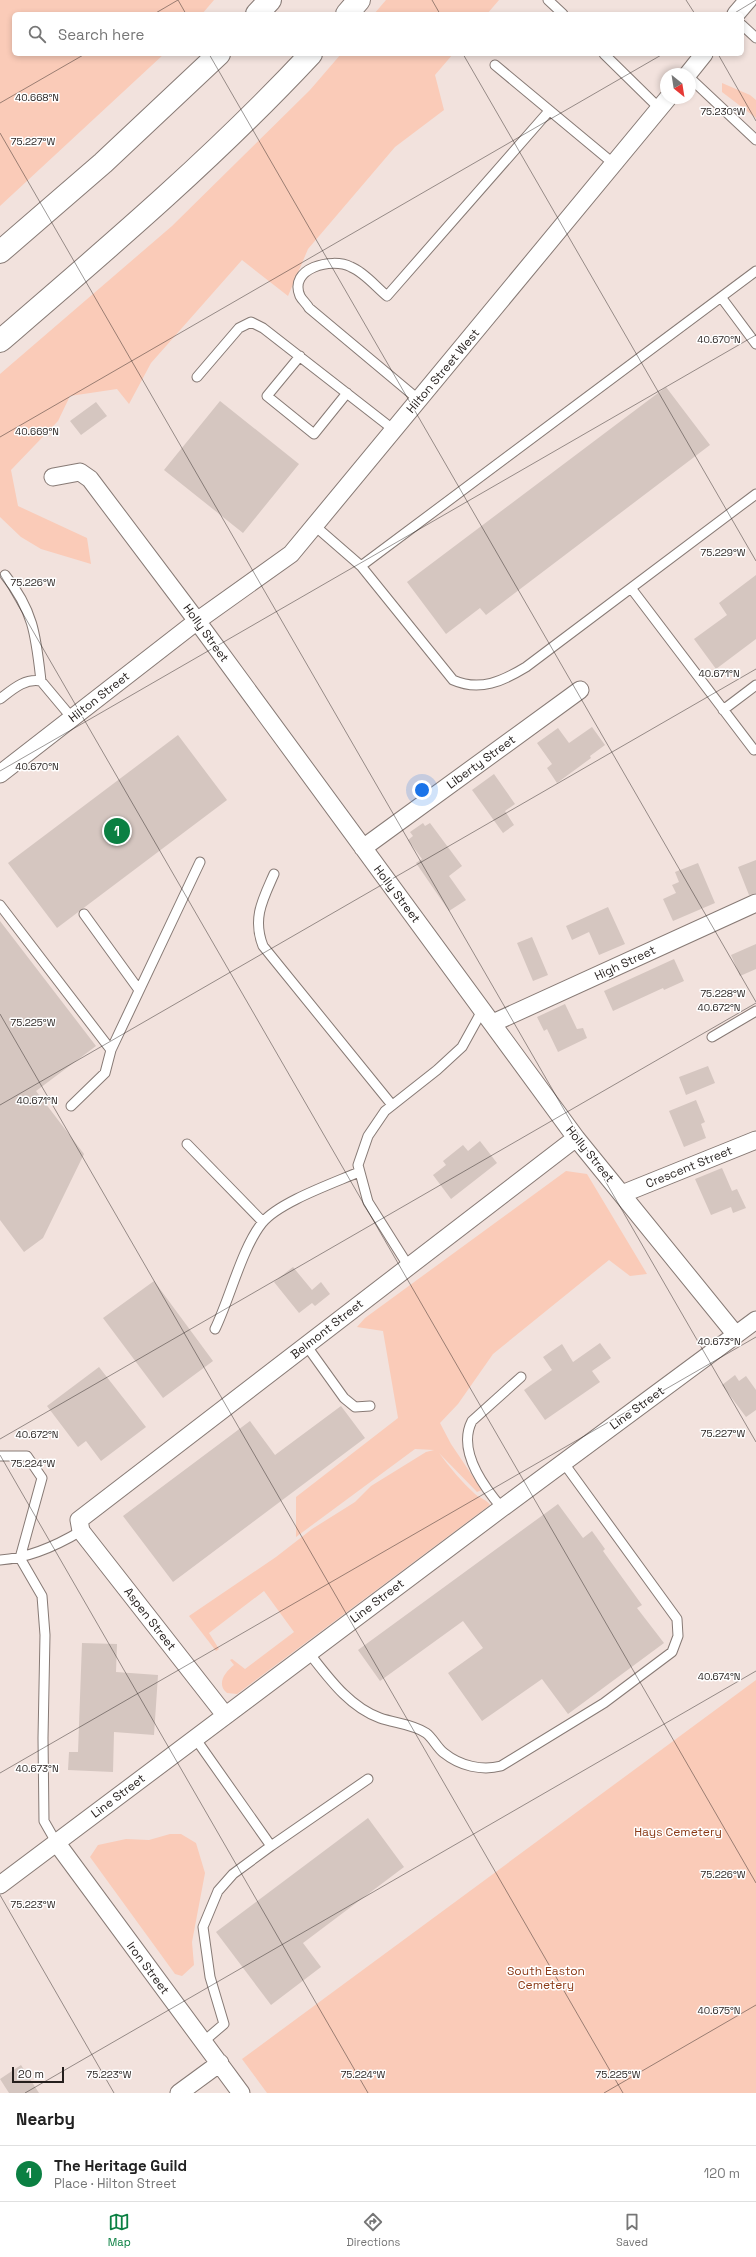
<!DOCTYPE html>
<meta charset="utf-8">
<style>
:root{--surface:#fff;--page:#f6f6f6;--text:#222;--muted:#767676;--line:#e0e0e0;--accent:#0b8043}
body{margin:0;font-family:"Space Grotesk",sans-serif;background:var(--page);color:var(--text)}
.compass{position:absolute;left:660px;top:68px;width:36px;height:36px;border-radius:50%;background:var(--surface);box-shadow:0 2px 6px #0003;rotate:150deg}
.scale{position:absolute;left:12px;bottom:10px;width:52px;box-sizing:border-box;padding-left:4px;border:2px solid #251f1d;border-top:0;font-size:11px;line-height:14px;white-space:nowrap;color:#251f1d;-webkit-text-stroke:3px #fff;paint-order:stroke}
.you{position:absolute;left:422px;top:790px;width:14px;height:14px;margin:-10px;border:3px solid #fff;border-radius:50%;background:#1a73e8;box-shadow:0 0 0 6px #1a73e833}
.badge{display:grid;place-items:center;width:26px;height:26px;border-radius:50%;background:var(--accent);color:#fff;font-size:13px;font-weight:700}
.pin{position:absolute;translate:-50% -50%;border:2px solid #fff;box-shadow:0 1px 4px #0006}
.list{margin:0;padding:0;list-style:none}
h2{display:flex;justify-content:space-between;align-items:center;height:52px;margin:0;padding:0 16px;font-size:17px}
h2 small{font-size:13px;font-weight:400;color:var(--muted)}
.list li{display:grid;grid-template-columns:26px 1fr auto;gap:12px;align-items:center;box-sizing:border-box;height:56px;padding:0 16px;border-top:1px solid var(--line)}
.list b{display:block;font-size:15px;white-space:nowrap}
.list p{margin:0;font-size:13px;white-space:nowrap;color:var(--muted)}
.list em{font-size:13px;font-style:normal;color:var(--muted)}
.icon{flex:none;width:22px;height:22px;fill:none;stroke:currentColor;stroke-width:2;stroke-linecap:round;stroke-linejoin:round}
.map{position:relative;flex:none;width:756px;height:2093px;overflow:hidden}
.search{position:absolute;background:var(--surface);box-shadow:0 2px 6px #0003;left:12px;right:12px;top:12px;height:44px;display:flex;align-items:center;gap:10px;box-sizing:border-box;padding:0 14px;border-radius:6px;color:var(--muted);font-size:15px}
.sheet{height:108px;background:var(--surface)}
nav{display:flex;justify-content:space-around;align-items:center;box-sizing:border-box;height:56px;border-top:1px solid var(--line);background:var(--surface);font-size:11px;color:var(--muted)}
nav a{display:grid;justify-items:center;gap:2px}
nav .on{color:var(--accent)}
.map>svg:first-child{display:block}
</style>
<div class="map">
<svg width="756" height="2093" viewBox="0 0 756 2093">
<rect width="100%" height="100%" fill="#f2e2dd"/>
<path fill="#facbb8" d="M 0,0 L 214,0 L 202,14 L 14,14 L 14,54 L 164,54 L 0,206 Z
M 386,0 L 499,0 L 487,14 L 374,14 Z
M 341,54 L 453,54 L 435,75 L 444,110 L 395,147 L 308,249 L 288,296 L 242,260 L 151,363 L 129,404 L 117,389 L 70,396 L 58,421 L 11,470 L 18,506 L 87,538 L 91,564 L 41,549 L 21,537 L 0,517 L 0,374 L 172,226 L 310,90 Z
M 722,83 L 750,95 L 756,100 L 756,118 L 722,92 Z
M 566,1171 L 587,1174 L 647,1274 L 630,1276 L 609,1260 L 493,1354 L 458,1404 L 440,1423 L 451,1444 L 482,1490 L 477,1492 L 439,1453 C 450,1468 462,1482 475,1494 C 481,1499 486,1499 490,1505 L 237,1694 L 227,1693 C 216,1684 225,1672 234,1665 L 230,1660 L 232,1659 L 245,1669 L 294,1632 L 264,1591 L 209,1633 L 219,1649 L 216,1651 L 189,1616 L 276,1557 L 312,1529 L 355,1502 L 371,1486 L 426,1452 L 434,1450 L 415,1449 L 296,1537 L 296,1497 L 398,1418 L 383,1331 L 357,1327 L 365,1318 Z
M 756,1680 L 756,2093 L 267,2093 L 242,2059 Z
M 170,1834 L 181,1834 L 196,1843 L 205,1873 L 192,1942 L 194,1965 L 182,1976 L 175,1974 L 90,1857 L 98,1845 L 126,1839 L 149,1840 Z"/>
<path fill="#d5c6c0" d="M 666,387 L 710,445 L 486,615 L 480,608 L 446,634 L 407,582 Z
M 220,401 L 299,464 L 243,533 L 164,470 Z
M 96,402 L 107,416 L 81,435 L 70,421 Z
M 756,575 L 756,639 L 716,669 L 694,639 L 727,615 L 719,603 Z
M 592,727 L 605,745 L 590,756 L 591,758 L 557,783 L 547,768 L 552,764 L 537,743 L 558,728 L 569,743 Z
M 178,735 L 227,800 L 57,928 L 8,863 Z
M 494,774 L 515,804 L 505,811 L 514,825 L 503,833 L 472,790 Z
M 423,823 L 425,826 L 430,823 L 462,866 L 449,876 L 466,900 L 449,911 L 416,863 L 422,859 L 408,840 L 413,836 L 410,832 Z
M 756,860 L 756,893 L 749,895 L 738,867 Z
M 698,863 L 715,903 L 673,921 L 663,899 L 676,893 L 672,885 L 679,882 L 675,872 Z
M 608,907 L 625,944 L 599,955 L 589,932 L 572,940 L 566,926 Z
M 0,921 L 96,1046 L 36,1091 L 84,1154 L 43,1238 L 24,1252 L 0,1220 Z
M 532,937 L 548,975 L 533,981 L 517,943 Z
M 756,944 L 756,969 L 740,976 L 731,955 Z
M 674,959 L 684,981 L 664,990 L 663,988 L 613,1011 L 604,991 Z
M 565,1004 L 577,1029 L 583,1028 L 587,1038 L 558,1052 L 547,1029 L 544,1031 L 537,1017 Z
M 708,1066 L 715,1083 L 686,1095 L 679,1077 Z
M 696,1100 L 705,1122 L 701,1124 L 706,1138 L 684,1147 L 669,1111 Z
M 480,1141 L 497,1163 L 451,1199 L 433,1175 L 446,1165 L 443,1161 L 463,1145 L 468,1151 Z
M 722,1168 L 732,1191 L 737,1189 L 746,1208 L 733,1213 L 731,1207 L 711,1215 L 695,1179 Z
M 293,1267 L 312,1290 L 321,1282 L 330,1294 L 315,1306 L 312,1303 L 299,1313 L 274,1282 Z
M 154,1281 L 213,1361 L 163,1398 L 103,1318 Z
M 600,1343 L 611,1358 L 592,1371 L 600,1382 L 545,1420 L 524,1390 L 552,1370 L 543,1357 L 562,1344 L 573,1362 Z
M 99,1367 L 146,1427 L 101,1461 L 86,1441 L 78,1447 L 47,1406 Z
M 735,1375 L 739,1381 L 746,1376 L 756,1390 L 756,1410 L 746,1417 L 722,1385 Z
M 341,1406 L 365,1438 L 173,1582 L 123,1516 L 250,1421 L 275,1455 Z
M 558,1504 L 583,1538 L 592,1531 L 605,1549 L 603,1551 L 642,1605 L 637,1608 L 664,1643 L 568,1714 L 542,1679 L 482,1721 L 448,1673 L 483,1648 L 463,1621 L 380,1681 L 358,1650 Z
M 82,1643 L 117,1644 L 116,1672 L 158,1675 L 154,1735 L 114,1732 L 113,1772 L 68,1770 L 69,1752 L 78,1752 Z
M 368,1818 L 404,1867 L 303,1943 L 321,1967 L 271,2005 L 216,1932 Z
M 21,2065 L 39,2093 L 9,2093 L 0,2079 Z"/>
<g fill="none" stroke-linecap="round" stroke-linejoin="round">
<defs>
<path id="service" d="M 548,0 L 563,14
M 742,25 L 756,38
M 604,54 L 659,108
M 495,65 L 614,164
M 690,78 L 756,140
M 721,297 L 756,344
M 300,356 L 267,396 L 314,434 L 347,393
M 197,377 L 239,328 L 251,322 L 263,328 L 394,430
M 419,400 L 309,308 C 307,304 302,300 300,296 C 288,268 332,257 351,267 C 364,272 376,287 387,296 L 549,111
M 315,526 L 361,566 L 756,271
M 361,566 L 453,680 C 480,692 503,681 526,667 L 756,494
M 5,575 C 34,611 36,637 41,681
M 631,588 L 754,750
M 0,699 C 13,689 25,678 41,681 L 72,718
M 723,710 L 756,685
M 274,874 C 263,899 252,918 263,946 L 392,1105
M 0,905 L 111,1050 L 200,862
M 84,914 L 139,990
M 712,1037 L 756,1011
M 71,1106 L 105,1073 L 111,1050
M 187,1144 L 263,1222
M 409,1267 L 368,1202 L 358,1165 L 368,1136 L 385,1111 L 437,1070 L 462,1047 L 483,1009
M 215,1329 C 230,1298 242,1248 262,1223 C 279,1202 334,1183 359,1172
M 306,1345 L 344,1398 L 355,1407 L 370,1406
M 0,1456 L 27,1456 L 42,1478 L 20,1558 L 42,1596 L 45,1635 L 43,1738 L 44,1821 L 56,1842
M 502,1508 C 483,1486 457,1450 472,1421 L 521,1377
M 0,1560 C 30,1558 56,1546 81,1531
M 309,1653 C 328,1677 349,1707 380,1718 C 394,1723 413,1724 426,1733 C 433,1738 437,1748 444,1753 C 460,1766 482,1771 501,1766 L 604,1703 L 672,1652 L 678,1636 L 677,1619 L 563,1462
M 195,1738 L 271,1846 L 233,1874 L 218,1891 L 203,1927 L 210,1977 L 224,2024 L 203,2042
M 271,1846 L 368,1779"/>
<path id="minor" d="M 736,14 L 748,0
M 688,74 L 704,54
M 53,477 L 80,472 L 90,479 L 197,621 L 576,1138 L 736,1335
M 0,774 L 197,621 L 291,554 L 668,98
M 363,848 L 580,690
M 493,1023 L 756,903
M 622,1194 L 756,1140
M 225,1715 L 81,1531 L 79,1520 L 576,1138
M 56,1842 L 241,2093
M 0,1885 L 502,1508 L 756,1320
M 179,2093 L 220,2063"/>
<path id="motorway" d="M 257,14 L 270,0
M 347,14 L 359,0
M 0,252 L 103,163 L 219,54
M 0,341 C 107,249 214,158 311,54"/>
</defs>
<use href="#service" stroke="#877a75" stroke-width="11"/>
<use href="#minor" stroke="#877a75" stroke-width="19"/>
<use href="#motorway" stroke="#877a75" stroke-width="24"/>
<use href="#service" stroke="#fff" stroke-width="9"/>
<use href="#minor" stroke="#fff" stroke-width="17"/>
<use href="#motorway" stroke="#fff" stroke-width="22"/>
</g>
<path fill="none" stroke="#251f1d" stroke-width="1" stroke-opacity="0.45" d="M 178,0 L 186,14M 432,0 L 440,14M 686,0 L 695,14M 154,14 L 178,0M 733,14 L 756,0M 209,54 L 756,1002M 463,54 L 756,561M 718,54 L 756,121M 0,103 L 85,54M 0,133 L 756,1442M 0,437 L 663,54M 0,574 L 756,1883M 0,771 L 756,335M 0,1014 L 623,2093M 0,1105 L 756,669M 0,1439 L 756,1003M 0,1455 L 368,2093M 0,1773 L 756,1337M 0,1895 L 114,2093M 25,2093 L 756,1671M 604,2093 L 756,2005"/>
<g text-anchor="middle" dominant-baseline="central" stroke-width="3" stroke-linejoin="round" paint-order="stroke">
<g font-size="12" fill="#251f1d" stroke="#fff">
<text transform="translate(443 371) rotate(-50)">Hilton Street West</text>
<text transform="translate(206 633) rotate(54)">Holly Street</text>
<text transform="translate(99 697) rotate(-38)">Hilton Street</text>
<text transform="translate(481 762) rotate(-36)">Liberty Street</text>
<text transform="translate(397 894) rotate(53)">Holly Street</text>
<text transform="translate(625 963) rotate(-25)">High Street</text>
<text transform="translate(590 1154) rotate(51)">Holly Street</text>
<text transform="translate(689 1167) rotate(-22)">Crescent Street</text>
<text transform="translate(327 1329) rotate(-38)">Belmont Street</text>
<text transform="translate(637 1408) rotate(-36)">Line Street</text>
<text transform="translate(377 1601) rotate(-37)">Line Street</text>
<text transform="translate(150 1619) rotate(52)">Aspen Street</text>
<text transform="translate(118 1796) rotate(-37)">Line Street</text>
<text transform="translate(148 1968) rotate(53)">Iron Street</text>
</g>
<g font-size="12" fill="#8b3a16" stroke="#fff">
<text x="678" y="1832">Hays Cemetery</text>
<text x="546" y="1971">South Easton<tspan x="546" dy="14">Cemetery</tspan></text>
</g>
</g>
<g font-size="10" text-anchor="middle" fill="#251f1d" stroke="#fff" stroke-width="3" stroke-linejoin="round" paint-order="stroke">
<text x="37" y="101">40.668°N</text>
<text x="723" y="115">75.230°W</text>
<text x="33" y="145">75.227°W</text>
<text x="719" y="343">40.670°N</text>
<text x="37" y="435">40.669°N</text>
<text x="723" y="556">75.229°W</text>
<text x="33" y="586">75.226°W</text>
<text x="719" y="677">40.671°N</text>
<text x="37" y="770">40.670°N</text>
<text x="723" y="997">75.228°W</text>
<text x="719" y="1011">40.672°N</text>
<text x="33" y="1026">75.225°W</text>
<text x="37" y="1104">40.671°N</text>
<text x="719" y="1345">40.673°N</text>
<text x="723" y="1437">75.227°W</text>
<text x="37" y="1438">40.672°N</text>
<text x="33" y="1467">75.224°W</text>
<text x="719" y="1680">40.674°N</text>
<text x="37" y="1772">40.673°N</text>
<text x="723" y="1878">75.226°W</text>
<text x="33" y="1908">75.223°W</text>
<text x="719" y="2014">40.675°N</text>
<text x="109" y="2078">75.223°W</text>
<text x="363" y="2078">75.224°W</text>
<text x="618" y="2078">75.225°W</text>
</g>
</svg>
<svg class="compass" viewBox="-18 -18 36 36"><path d="M0-13l5 13h-10z" fill="#e53935"/><path d="M0 13l5-13h-10z" fill="#767676"/></svg>
<div class="scale">20 m</div>
<div class="you"></div>
<div class="pin badge" style="left:117px;top:831px">1</div>
<div class="search"><svg class="icon" aria-label="search" viewBox="0 0 24 24"><circle cx="10" cy="10" r="6"/><path d="M15 15l6 6"/></svg>Search here</div>
</div>
<section class="sheet">
<h2>Nearby<small></small></h2>
<ul class="list">
<li><span class="badge">1</span><div><b>The Heritage Guild</b><p>Place · Hilton Street</p></div><em>120 m</em></li>
</ul>
</section>
<nav>
<a class="on"><svg class="icon" aria-label="map" viewBox="0 0 24 24"><path d="M3 6l6-2 6 2 6-2v14l-6 2-6-2-6 2zM9 4v14M15 6v14"/></svg>Map</a>
<a><svg class="icon" aria-label="directions" viewBox="0 0 24 24"><path d="M12 3l9 9-9 9-9-9zM9 14v-3h6M13 9l2 2-2 2"/></svg>Directions</a>
<a><svg class="icon" aria-label="saved" viewBox="0 0 24 24"><path d="M7 4h10v16l-5-4-5 4z"/></svg>Saved</a>
</nav>
